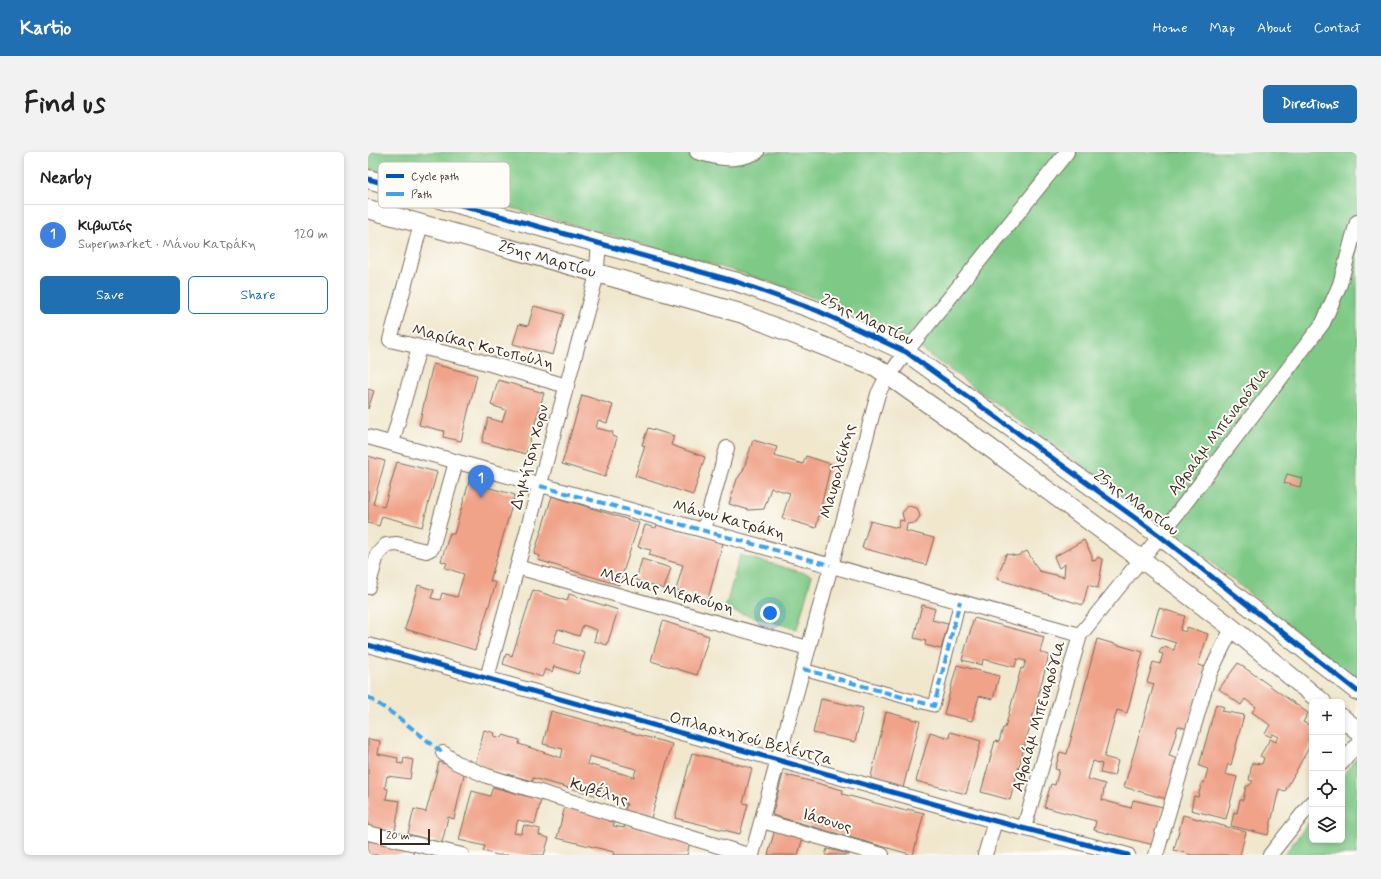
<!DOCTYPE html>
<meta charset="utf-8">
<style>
:root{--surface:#fff;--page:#f2f2f2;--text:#222;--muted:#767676;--line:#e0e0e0;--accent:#1f6fb2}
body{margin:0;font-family:Mynerve,sans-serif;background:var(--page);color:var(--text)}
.controls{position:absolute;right:12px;bottom:12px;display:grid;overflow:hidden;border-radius:6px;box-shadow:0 2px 6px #0003}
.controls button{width:36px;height:36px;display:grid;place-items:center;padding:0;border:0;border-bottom:1px solid var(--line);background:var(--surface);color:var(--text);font:20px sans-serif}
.scale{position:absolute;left:12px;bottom:10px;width:50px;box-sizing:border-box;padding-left:4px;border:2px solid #3b2a1e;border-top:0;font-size:11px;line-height:14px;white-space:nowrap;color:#3b2a1e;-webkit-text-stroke:3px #fdfcf7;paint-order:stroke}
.you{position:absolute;left:402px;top:461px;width:14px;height:14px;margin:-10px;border:3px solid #fff;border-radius:50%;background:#1a73e8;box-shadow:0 0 0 6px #1a73e833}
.badge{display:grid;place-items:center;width:26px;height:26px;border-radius:50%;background:var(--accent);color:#fff;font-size:13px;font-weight:700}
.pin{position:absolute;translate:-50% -33px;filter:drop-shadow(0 1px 2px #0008)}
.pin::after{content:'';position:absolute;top:21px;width:14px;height:12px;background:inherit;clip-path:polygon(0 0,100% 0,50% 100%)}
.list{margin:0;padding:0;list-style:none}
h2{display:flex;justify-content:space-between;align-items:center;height:52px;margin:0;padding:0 16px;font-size:17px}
h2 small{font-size:13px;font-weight:400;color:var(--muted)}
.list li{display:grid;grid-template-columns:26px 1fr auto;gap:12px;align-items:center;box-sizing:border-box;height:60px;padding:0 16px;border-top:1px solid var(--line)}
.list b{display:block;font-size:15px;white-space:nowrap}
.list p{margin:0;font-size:13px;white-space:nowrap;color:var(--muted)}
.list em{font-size:13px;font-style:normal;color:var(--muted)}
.actions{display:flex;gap:8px;padding:12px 16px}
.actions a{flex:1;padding:9px 0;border:1px solid var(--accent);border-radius:6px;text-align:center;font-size:14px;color:var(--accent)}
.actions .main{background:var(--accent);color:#fff}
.icon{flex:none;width:22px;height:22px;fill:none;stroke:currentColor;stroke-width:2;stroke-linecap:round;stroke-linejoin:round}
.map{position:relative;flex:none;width:989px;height:703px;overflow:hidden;border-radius:6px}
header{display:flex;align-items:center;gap:24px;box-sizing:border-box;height:56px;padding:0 20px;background:var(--accent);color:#fff}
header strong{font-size:19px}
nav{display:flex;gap:22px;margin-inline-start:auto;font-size:14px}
.intro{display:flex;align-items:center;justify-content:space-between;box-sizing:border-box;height:96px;padding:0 24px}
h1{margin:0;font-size:28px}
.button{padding:10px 18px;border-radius:6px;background:var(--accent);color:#fff;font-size:14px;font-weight:700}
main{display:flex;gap:24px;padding:0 24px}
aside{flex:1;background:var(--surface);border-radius:6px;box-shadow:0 2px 6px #0003}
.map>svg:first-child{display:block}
</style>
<header>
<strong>Kartio</strong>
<nav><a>Home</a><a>Map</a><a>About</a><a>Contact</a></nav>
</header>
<div class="intro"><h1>Find us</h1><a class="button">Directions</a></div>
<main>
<aside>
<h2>Nearby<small></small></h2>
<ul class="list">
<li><span class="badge" style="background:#3f7fe0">1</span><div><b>Κιβωτός</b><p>Supermarket · Μάνου Κατράκη</p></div><em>120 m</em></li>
</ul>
<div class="actions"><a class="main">Save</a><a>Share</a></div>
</aside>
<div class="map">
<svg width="989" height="703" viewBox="0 0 989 703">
<rect width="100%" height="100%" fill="#fdfcf7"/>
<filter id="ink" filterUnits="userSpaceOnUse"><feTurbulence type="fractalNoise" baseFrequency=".025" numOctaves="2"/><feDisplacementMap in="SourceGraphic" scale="8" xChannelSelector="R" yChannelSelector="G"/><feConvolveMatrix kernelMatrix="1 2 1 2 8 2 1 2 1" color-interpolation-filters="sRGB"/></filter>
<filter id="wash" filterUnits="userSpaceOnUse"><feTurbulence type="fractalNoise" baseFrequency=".012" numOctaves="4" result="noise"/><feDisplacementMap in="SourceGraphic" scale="16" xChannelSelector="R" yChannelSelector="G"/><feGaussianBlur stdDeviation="0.9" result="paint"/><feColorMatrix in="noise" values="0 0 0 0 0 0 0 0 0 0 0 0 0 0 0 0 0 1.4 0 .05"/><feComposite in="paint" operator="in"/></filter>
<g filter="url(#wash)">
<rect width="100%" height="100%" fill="#f0e7cd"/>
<path fill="#7ec986" stroke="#5c7a52" d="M 0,0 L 989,0 L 989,528 L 808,382 L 553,197 C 469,146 371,120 277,93 C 185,67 92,42 0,17 Z
M 372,403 L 444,423 L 429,477 L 357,457 Z
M 989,605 L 989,703 L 916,703 L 944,666 L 944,688 L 974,688 L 974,625 Z"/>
<g id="blocks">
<path fill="#f0a389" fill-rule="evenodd" d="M 166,154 L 196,162 L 185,203 L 145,192 L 151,172 L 160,174 Z
M 65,212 L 109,223 L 93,289 L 75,285 L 76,279 L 51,273 Z
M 130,228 L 176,241 L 158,302 L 114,290 L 120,266 L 134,270 L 138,258 L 123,253 Z
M 0,237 L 6,239 L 0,257 Z
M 214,243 L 245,253 L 239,271 L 230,268 L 228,276 L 245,280 L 244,284 L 249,286 L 237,325 L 194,312 Z
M 280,276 L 306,284 L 303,293 L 337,305 L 325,343 L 267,324 L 277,294 L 274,293 Z
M 385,288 L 409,295 L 406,304 L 435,312 L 438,304 L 463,312 L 448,376 L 414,366 L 422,341 L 403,336 L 396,357 L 381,358 L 361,352 L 369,327 L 375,319 Z
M 0,304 L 17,309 L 5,352 L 16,355 L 29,310 L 69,320 L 54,375 L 14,364 L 11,374 L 0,371 Z
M 919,322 L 934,326 L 932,335 L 916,331 Z
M 101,330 L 147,343 L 122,429 L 128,431 L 107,498 L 37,477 L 50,433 L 66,438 L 63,446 L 72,448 L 74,441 L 89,445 L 96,422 L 77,416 L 79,411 L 73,409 L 82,381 L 86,382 Z
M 184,344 L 271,371 L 251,433 L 170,408 L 172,404 L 166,402 Z
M 540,354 L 549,356 L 552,364 L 548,371 L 539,372 L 538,379 L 566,386 L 558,413 L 494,396 L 502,369 L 530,376 L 532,368 L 536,369 L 534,361 Z
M 277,373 L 288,376 L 289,373 L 355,391 L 340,447 L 308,438 L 315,413 L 281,403 L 283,398 L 270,395 Z
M 716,388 L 724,404 L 724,408 L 727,409 L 730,405 L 735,408 L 730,436 L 720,433 L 715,453 L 629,427 L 638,402 L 649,404 L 659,399 L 671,419 L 696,425 L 697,412 L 691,416 L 686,405 Z
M 274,407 L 303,416 L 296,437 L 268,428 Z
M 165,438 L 199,449 L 201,442 L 250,458 L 239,493 L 226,489 L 229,478 L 215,473 L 211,484 L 190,477 L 185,491 L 217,501 L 210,522 L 186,514 L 184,520 L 177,517 L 174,525 L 135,512 L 138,502 L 144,504 Z
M 554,453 L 567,457 L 564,468 L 580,472 L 573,497 L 557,493 L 558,489 L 546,486 Z
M 791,456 L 817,464 L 812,478 L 817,480 L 819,475 L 840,482 L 830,513 L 838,515 L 819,577 L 810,574 L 801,604 L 810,607 L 798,647 L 756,635 L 786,532 L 779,530 L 785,510 L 792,512 L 795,502 L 791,501 L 793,496 L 795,497 L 796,495 L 806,498 L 808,491 L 783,483 Z
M 606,466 L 676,485 L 672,500 L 681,503 L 642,648 L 613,640 L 627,589 L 631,590 L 635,576 L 637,576 L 653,516 L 655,517 L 658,509 L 649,507 L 647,515 L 615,507 L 614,513 L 594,508 Z
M 295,469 L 341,484 L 329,523 L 283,509 Z
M 729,487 L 775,500 L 759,561 L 749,558 L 736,605 L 750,609 L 746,624 L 732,621 L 734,612 L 725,609 L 720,627 L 737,632 L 734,648 L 763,656 L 765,648 L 795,655 L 786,693 L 726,678 L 728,669 L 676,655 L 683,632 L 687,633 L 691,618 L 687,617 L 692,600 L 699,602 Z
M 870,511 L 940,561 L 935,570 L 944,575 L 944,590 L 917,639 L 911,637 L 900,683 L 863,674 L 866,660 L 869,661 L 872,648 L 875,648 L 878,634 L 881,634 L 885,629 L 881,628 L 884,611 L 894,612 L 896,606 L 892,604 L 902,587 L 908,590 L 911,585 L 905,582 L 903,585 L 897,582 L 902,573 L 884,560 L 888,555 L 877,547 L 873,553 L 851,537 Z
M 589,513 L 631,524 L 625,547 L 611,544 L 604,569 L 576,562 Z
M 453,547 L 495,556 L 487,590 L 445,581 Z
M 848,552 L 856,555 L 854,559 L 876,563 L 863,613 L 860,612 L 857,622 L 869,625 L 858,667 L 823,658 L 826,644 L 830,645 L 834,630 L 836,631 L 840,617 L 831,614 Z
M 183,559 L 304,592 L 283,666 L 256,659 L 259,652 L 165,626 L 165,629 L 107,614 L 116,578 L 127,581 L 126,584 L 134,586 L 135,583 L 152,588 L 151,592 L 193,606 L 195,597 L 175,592 ZM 221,604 L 268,617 L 266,625 L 219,612 Z
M 518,560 L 552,569 L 535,636 L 502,629 Z
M 562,580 L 581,586 L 582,580 L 613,589 L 598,642 L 548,629 Z
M 0,587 L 12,589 L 10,602 L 30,606 L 29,611 L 35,612 L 36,606 L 45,608 L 42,627 L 19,624 L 17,636 L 20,637 L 18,647 L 32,649 L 27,679 L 0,674 Z
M 324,601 L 384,616 L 375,651 L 380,652 L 372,682 L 307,666 Z
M 71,610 L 97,618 L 86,667 L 80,665 L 74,691 L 40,682 L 46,657 L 58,660 Z
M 415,622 L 475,638 L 474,642 L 538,659 L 539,657 L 556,661 L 545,703 L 404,663 Z
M 125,635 L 173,648 L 167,672 L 150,668 L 146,681 L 153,682 L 156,673 L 172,677 L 171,683 L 181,686 L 176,703 L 129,703 L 115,699 L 117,694 L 91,688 L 104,639 L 122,644 Z
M 197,654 L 247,669 L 245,674 L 256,676 L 257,673 L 322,689 L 319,703 L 245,703 L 246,700 L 189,686 Z
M 815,663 L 878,680 L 872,703 L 824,703 L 806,698 Z
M 407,677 L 435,685 L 430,703 L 400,703 Z
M 0,683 L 15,685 L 14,692 L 46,696 L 45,703 L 0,703 Z
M 459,697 L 481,702 L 481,703 L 457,703 Z"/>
</g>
</g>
<g filter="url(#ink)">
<use href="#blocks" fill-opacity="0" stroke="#7a6c5b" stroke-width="1"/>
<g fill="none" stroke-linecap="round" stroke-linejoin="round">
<defs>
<path id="pedestrian" d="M 435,517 L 566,554 L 592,449"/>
<path id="minor" d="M 329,0 C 353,7 365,10 389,0
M 53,72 L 22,188 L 108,208 L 199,234
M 0,285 L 712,483
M 24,291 L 51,196
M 336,378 L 359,296
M 149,415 L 440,496
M 0,435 L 9,403 L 18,393 L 29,392 L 58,399 L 64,396 L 88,310
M 0,493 L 627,669 L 760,703
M 119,526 L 228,126 L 231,92
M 75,601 L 89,611 L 119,624 L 380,703
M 974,611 L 989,592
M 394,669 L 514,703
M 656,676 L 712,483 L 792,384 L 955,171 L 972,132 L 989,70
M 0,681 L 94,703
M 384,703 L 510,242 L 515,232 L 538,200 L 699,0
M 617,703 L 627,669
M 788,703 L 841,523 L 864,476
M 902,703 L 944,650"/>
<g id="tertiary">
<path d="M 0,27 L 369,130 L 450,159 L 538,200 L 792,384 L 989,539"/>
<path id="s1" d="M 0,57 L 372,161 L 508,215 L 599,279 L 773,407 L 864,476 L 954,550"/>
<path d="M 974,566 L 989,578"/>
</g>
</defs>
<use href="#pedestrian" stroke="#7a6c5b" stroke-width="13"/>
<use href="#minor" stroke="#7a6c5b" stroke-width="16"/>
<use href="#tertiary" stroke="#7a6c5b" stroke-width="20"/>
<use href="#pedestrian" stroke="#fff" stroke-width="11"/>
<use href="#minor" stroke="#fff" stroke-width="14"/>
<use href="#tertiary" stroke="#fff" stroke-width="18"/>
<path stroke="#3fa3ea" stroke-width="4" stroke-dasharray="8 4" stroke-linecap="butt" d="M 172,334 L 462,413
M 435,517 L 566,554 L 592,449
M 0,545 L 31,566 L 75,601"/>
<defs>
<path id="cycleway" d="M 0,27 L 369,130 L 450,159 L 538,200 L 792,384 L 989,539
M 0,493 L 627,669 L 760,703"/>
</defs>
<use href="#cycleway" stroke="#fdfcf7" stroke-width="8"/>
<use href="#cycleway" stroke="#0057b8" stroke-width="5"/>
</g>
</g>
<g text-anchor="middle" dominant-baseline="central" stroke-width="4" stroke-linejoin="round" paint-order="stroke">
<g font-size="16" fill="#3b2a1e" stroke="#fdfcf7">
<text stroke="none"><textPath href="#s1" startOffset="186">25ης Μαρτίου</textPath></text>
<text transform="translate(499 168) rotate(25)">25ης Μαρτίου</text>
<text transform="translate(115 195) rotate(14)">Μαρίκας Κοτοπούλη</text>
<text transform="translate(851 279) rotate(-53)">Αβραάμ Μπεναρόγια</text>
<text transform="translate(162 305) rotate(-75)">Δημήτρη Χορν</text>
<text transform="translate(470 319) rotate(-75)">Μαυρολεύκης</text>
<text transform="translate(768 351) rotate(36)">25ης Μαρτίου</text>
<text transform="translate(361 368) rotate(15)">Μάνου Κατράκη</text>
<text transform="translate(299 439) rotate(15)">Μελίνας Μερκούρη</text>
<text transform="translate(671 564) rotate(-74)">Αβραάμ Μπεναρόγια</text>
<text transform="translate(383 587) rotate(15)">Οπλαρχηγού Βελέντζα</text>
<text transform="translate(231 640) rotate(17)">Κυβέλης</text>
<text transform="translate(459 669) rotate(16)">Ιάσoνος</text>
</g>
</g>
<rect x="10" y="10" width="132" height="46" rx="6" fill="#fdfcf7" stroke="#c3bdb6" stroke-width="1"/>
<rect x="18" y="22" width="18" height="4" fill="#0057b8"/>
<rect x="18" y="40" width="18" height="4" fill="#3fa3ea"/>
<g font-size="11" fill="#3b2a1e">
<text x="43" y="28">Cycle path</text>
<text x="43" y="46">Path</text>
</g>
</svg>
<div class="controls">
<button>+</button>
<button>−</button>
<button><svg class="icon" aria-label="locate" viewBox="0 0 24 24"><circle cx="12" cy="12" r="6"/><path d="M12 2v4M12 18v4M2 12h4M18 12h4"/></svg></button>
<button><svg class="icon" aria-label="layers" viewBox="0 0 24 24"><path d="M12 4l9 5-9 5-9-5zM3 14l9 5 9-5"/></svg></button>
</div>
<div class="scale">20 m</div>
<div class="you"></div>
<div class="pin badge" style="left:113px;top:346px;background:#3f7fe0">1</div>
</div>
</main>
